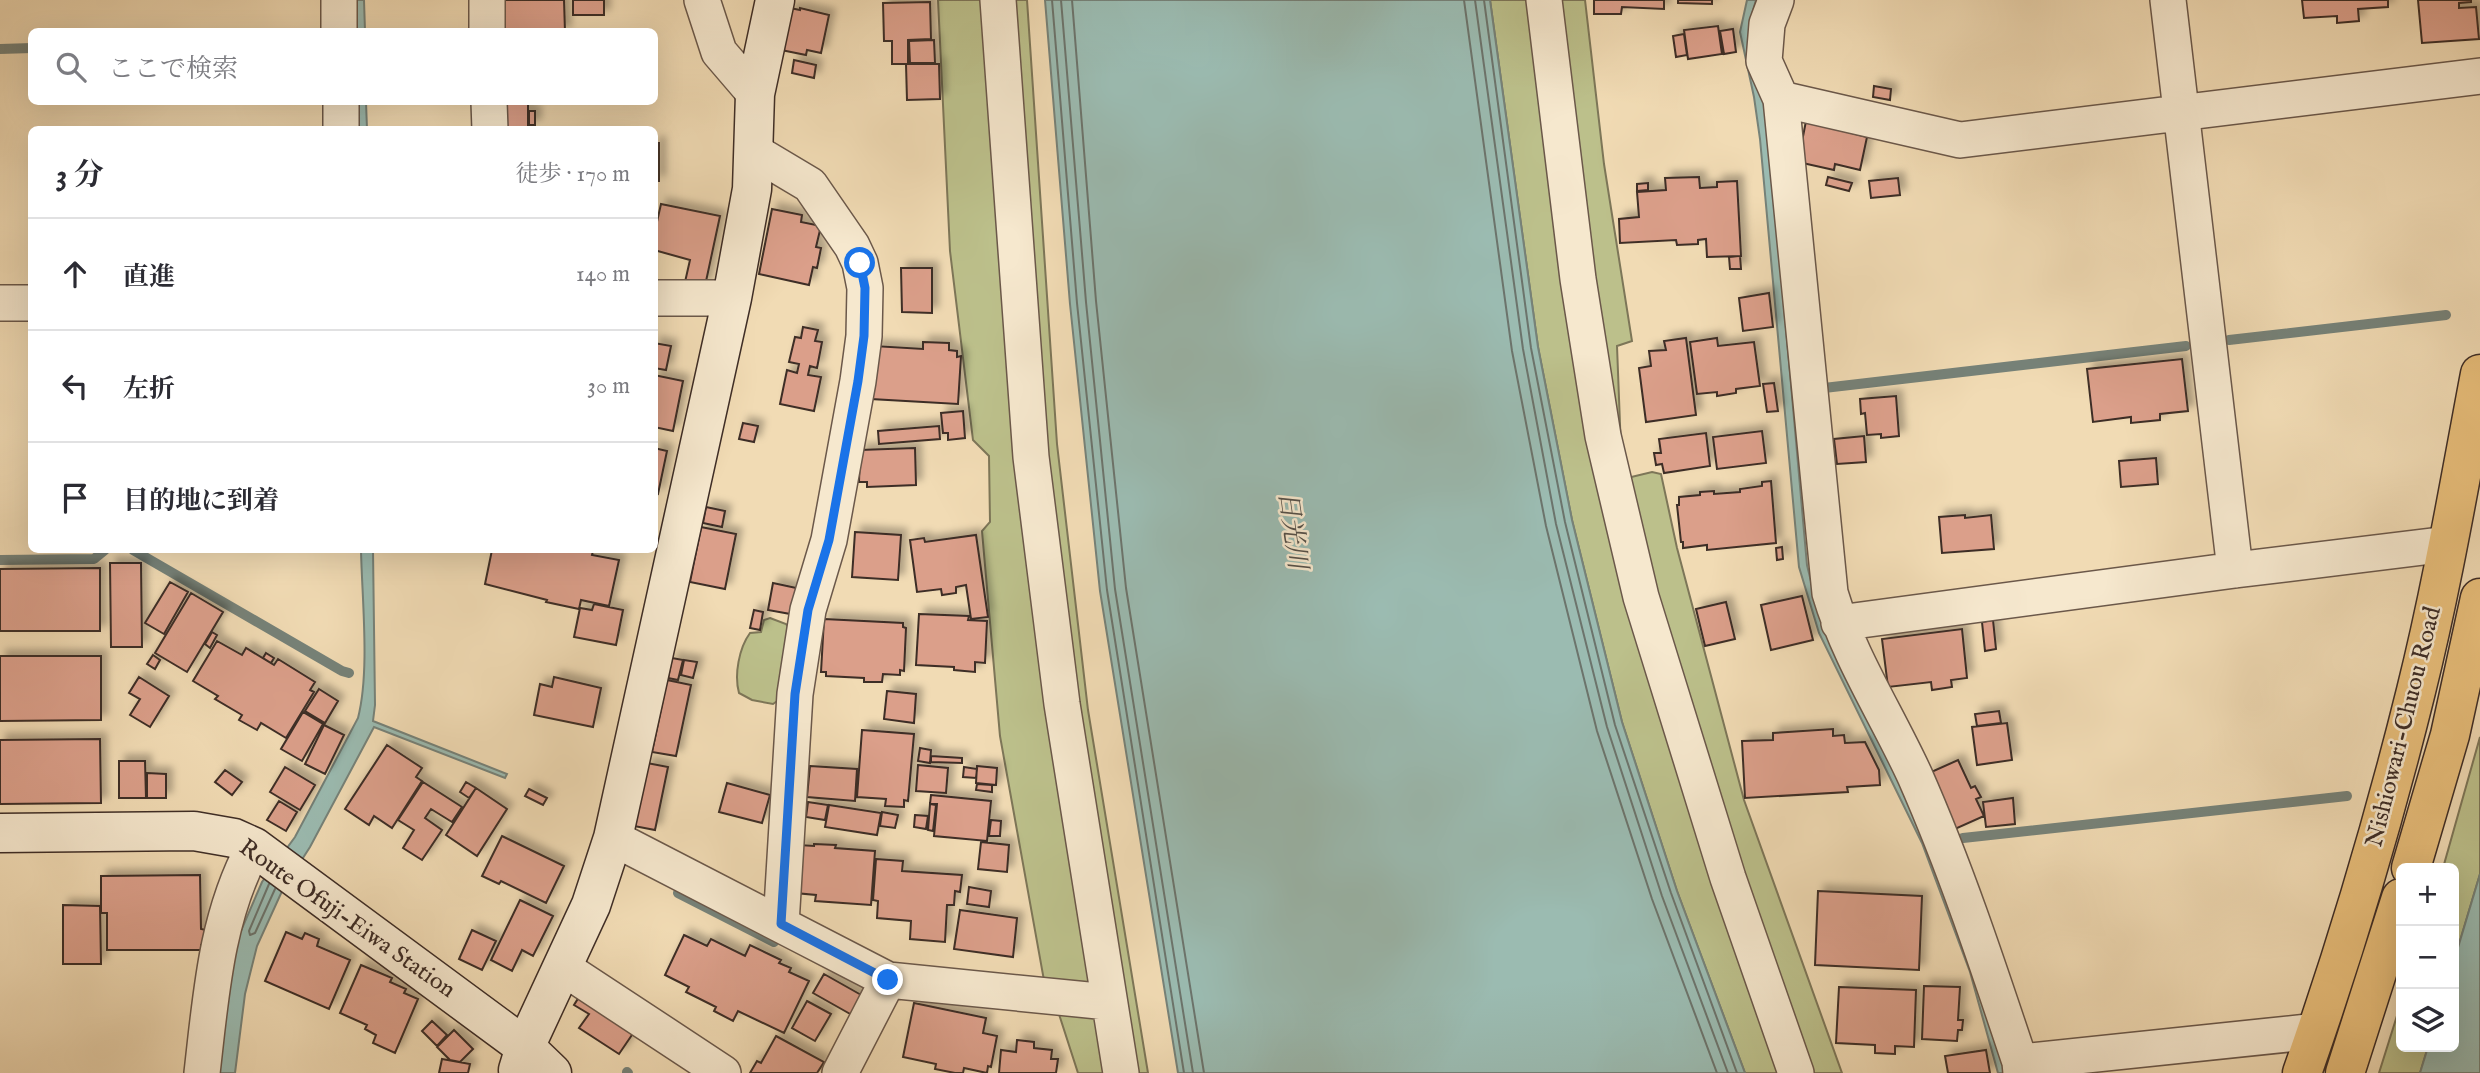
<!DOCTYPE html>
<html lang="ja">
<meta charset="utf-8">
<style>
:root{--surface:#fff;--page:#f2f2f3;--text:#2b2b33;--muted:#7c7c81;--line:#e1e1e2}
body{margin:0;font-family:"IM FELL English","Noto Serif JP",serif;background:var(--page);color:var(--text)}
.controls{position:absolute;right:21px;bottom:21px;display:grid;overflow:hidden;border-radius:10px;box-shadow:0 7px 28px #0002}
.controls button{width:63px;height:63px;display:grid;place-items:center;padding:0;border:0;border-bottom:2px solid var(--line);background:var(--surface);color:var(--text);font:35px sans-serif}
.stop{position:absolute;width:21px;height:21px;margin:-16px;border:5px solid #1a73e8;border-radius:50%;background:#fff}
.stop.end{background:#1a73e8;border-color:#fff;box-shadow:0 2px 7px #0008}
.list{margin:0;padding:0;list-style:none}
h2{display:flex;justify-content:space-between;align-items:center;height:91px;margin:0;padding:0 28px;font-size:30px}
h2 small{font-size:23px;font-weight:400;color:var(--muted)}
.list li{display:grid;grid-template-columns:46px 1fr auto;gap:21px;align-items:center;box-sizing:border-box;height:112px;padding:0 28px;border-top:2px solid var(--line)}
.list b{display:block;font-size:26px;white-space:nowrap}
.list em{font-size:23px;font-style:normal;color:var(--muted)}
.icon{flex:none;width:38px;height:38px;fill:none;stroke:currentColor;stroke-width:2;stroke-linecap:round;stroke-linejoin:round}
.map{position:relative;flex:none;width:2480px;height:1073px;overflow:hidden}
.search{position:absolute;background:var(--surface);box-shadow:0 7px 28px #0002;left:28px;top:28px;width:630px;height:77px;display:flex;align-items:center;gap:18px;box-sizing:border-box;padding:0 24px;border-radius:10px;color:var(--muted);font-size:26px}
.panel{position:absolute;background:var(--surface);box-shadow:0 7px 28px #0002;left:28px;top:126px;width:630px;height:427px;border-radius:10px}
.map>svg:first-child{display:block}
</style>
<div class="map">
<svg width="2480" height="1073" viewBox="0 0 2480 1073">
<defs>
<filter id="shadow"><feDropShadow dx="6" dy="-6" stdDeviation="3.5" flood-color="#0004"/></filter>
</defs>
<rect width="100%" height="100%" fill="#f1dbb4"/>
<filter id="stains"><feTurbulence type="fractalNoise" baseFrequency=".00286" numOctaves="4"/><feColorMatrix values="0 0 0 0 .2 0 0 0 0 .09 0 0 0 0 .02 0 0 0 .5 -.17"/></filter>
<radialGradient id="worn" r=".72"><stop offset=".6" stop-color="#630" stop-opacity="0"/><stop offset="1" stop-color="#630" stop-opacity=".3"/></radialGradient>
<path fill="#bcc08b" stroke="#7d7658" stroke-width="2" d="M 938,0 L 986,0 L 1097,982 L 1045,986 L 1000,736 L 982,531 L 990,522 L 989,456 L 973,440 L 950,251 Z
M 1004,0 L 1027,0 L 1057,444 L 1088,710 L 1148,1073 L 1129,1073 L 1070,703 Z
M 1490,0 L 1531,0 L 1568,279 L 1786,1073 L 1745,1073 L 1677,891 L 1622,722 L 1572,520 L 1538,347 Z
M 1556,0 L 1585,0 L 1604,164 L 1632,341 L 1617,346 L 1621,450 L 1614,453 Z
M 1652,472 L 1661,474 L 1677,548 L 1744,800 L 1842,1073 L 1806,1073 L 1736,876 L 1623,479 Z
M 770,618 L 786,624 L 791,630 L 780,699 L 773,704 L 752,700 L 739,693 C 734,675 739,648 750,633 L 761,632 L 764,620 Z
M 2480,737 L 2480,874 L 2454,961 L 2454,868 L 2443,868 Z
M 2401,1003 L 2401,1047 L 2428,1047 L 2420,1073 L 2379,1073 Z
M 1057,1008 L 1101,1013 L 1111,1073 L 1078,1073 Z"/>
<path fill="#9bbbb1" stroke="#768279" stroke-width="2" d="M 351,0 L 364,0 L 365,31 L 351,31 Z
M 1045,0 L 1490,0 L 1538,347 L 1572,520 L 1622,722 L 1677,891 L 1745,1073 L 1178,1073 L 1100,591 L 1070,304 Z
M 1747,0 L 1756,0 C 1742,43 1752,62 1766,103 L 1807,565 L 1816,602 L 1931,840 L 2006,1073 L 1998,1073 L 1970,972 L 1922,843 L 1819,633 L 1799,567 L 1760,139 L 1754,97 L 1740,32 Z
M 353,102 L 366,102 L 367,129 L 353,129 Z
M 361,550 L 373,550 L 375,705 L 373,721 L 507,774 L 505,778 L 374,727 L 310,847 L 283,889 L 257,946 L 245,994 L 235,1073 L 216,1073 L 237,940 L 262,882 L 295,837 L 358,718 C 370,671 362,600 361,550 Z
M 2480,874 L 2480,1073 L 2420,1073 L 2428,1047 L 2454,1047 L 2454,961 Z"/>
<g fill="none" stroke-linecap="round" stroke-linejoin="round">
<path stroke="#6c746c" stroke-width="2" d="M 1052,0 L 1077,303 L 1107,590 L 1184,1073
M 1061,0 L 1086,302 L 1115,589 L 1193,1073
M 1072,0 L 1096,301 L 1126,588 L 1204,1073
M 1464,0 L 1512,351 L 1546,526 L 1597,731 L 1652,899 L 1717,1073
M 1475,0 L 1523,349 L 1556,524 L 1607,727 L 1662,896 L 1728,1073
M 1484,0 L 1531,348 L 1565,522 L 1615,725 L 1671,893 L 1737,1073
M 269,884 L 249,931 L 250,935 L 255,933 L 275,889"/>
<path stroke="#768279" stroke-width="10" d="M 0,49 L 32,48
M 2229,340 L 2446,315
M 1824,388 L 2186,346
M 133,550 L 342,671 L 349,673
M 0,560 L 94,559 L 105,550
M 1963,838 L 2347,796
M 678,893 L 774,942
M 627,1072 L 628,1073"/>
</g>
<path fill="#db9f8a" stroke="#3e2d26" stroke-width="2" filter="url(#shadow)" d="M 501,0 L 564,0 L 565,32 L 501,32 Z
M 573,0 L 604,0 L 604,15 L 573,15 Z
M 1594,0 L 1664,0 L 1664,9 L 1622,7 L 1621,14 L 1594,14 Z
M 1678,0 L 1712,0 L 1712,4 L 1678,3 Z
M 2302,0 L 2388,0 L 2388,7 L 2358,9 L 2359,21 L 2337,23 L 2337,16 L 2304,18 Z
M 2418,0 L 2471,0 L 2471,2 L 2459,3 L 2459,8 L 2476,7 L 2479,39 L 2422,43 Z
M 930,2 L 931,39 L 908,40 L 908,64 L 892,64 L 892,41 L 884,41 L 883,3 Z
M 790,8 L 800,10 L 800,8 L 829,15 L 821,53 L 807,50 L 806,55 L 781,50 Z
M 1718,26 L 1722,54 L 1688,59 L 1684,30 Z
M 1733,29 L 1736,52 L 1724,54 L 1720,31 Z
M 1684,34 L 1687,55 L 1676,57 L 1673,36 Z
M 934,40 L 935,63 L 910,63 L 909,41 Z
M 794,60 L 816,65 L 814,78 L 792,73 Z
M 906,64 L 939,64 L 940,99 L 907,100 Z
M 1874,86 L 1891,89 L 1890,100 L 1873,97 Z
M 502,102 L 528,102 L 528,127 L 502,127 Z
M 529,111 L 535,111 L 535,125 L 529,125 Z
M 1806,121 L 1867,137 L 1860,170 L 1835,164 L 1834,170 L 1798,162 Z
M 654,143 L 659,143 L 659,181 L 654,181 Z
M 1699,177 L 1700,188 L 1717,187 L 1717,182 L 1737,181 L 1741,256 L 1707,257 L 1706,239 L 1698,240 L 1698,244 L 1677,245 L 1676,240 L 1620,243 L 1619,219 L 1639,217 L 1637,192 L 1666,190 L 1665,178 Z
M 1828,177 L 1852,183 L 1849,191 L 1826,185 Z
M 1898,178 L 1900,195 L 1871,198 L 1869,181 Z
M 1648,183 L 1648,190 L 1637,191 L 1637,184 Z
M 661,204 L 720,216 L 705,286 L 685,282 L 690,260 L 654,250 L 654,235 Z
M 772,209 L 802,215 L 801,222 L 821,226 L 816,247 L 821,248 L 817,268 L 813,267 L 809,285 L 759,274 Z
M 1740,256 L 1741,269 L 1730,269 L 1729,257 Z
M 901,268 L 932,268 L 932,313 L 902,312 Z
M 1769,293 L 1773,327 L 1743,331 L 1739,298 Z
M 803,327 L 818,330 L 815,341 L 822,342 L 817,368 L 810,366 L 808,375 L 821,377 L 814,411 L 780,404 L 787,370 L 797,373 L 799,364 L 789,362 L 795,337 L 801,338 Z
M 1686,338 L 1696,415 L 1646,422 L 1639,368 L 1651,366 L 1649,351 L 1666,350 L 1664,341 Z
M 1717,338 L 1718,346 L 1754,342 L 1760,386 L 1736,389 L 1736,393 L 1717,396 L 1717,392 L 1697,394 L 1690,342 Z
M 923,342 L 949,343 L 949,350 L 957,351 L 957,357 L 961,356 L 958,404 L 871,399 L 874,346 L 923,349 Z
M 654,343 L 671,346 L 666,370 L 654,368 Z
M 2182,359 L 2188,411 L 2160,414 L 2160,420 L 2131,423 L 2131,417 L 2093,422 L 2087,369 Z
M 654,375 L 683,381 L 673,431 L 654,427 Z
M 1774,383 L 1778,411 L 1767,412 L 1763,384 Z
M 1896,396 L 1899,436 L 1881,438 L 1881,434 L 1867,435 L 1865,413 L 1861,414 L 1860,399 Z
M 963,411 L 965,438 L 948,440 L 948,433 L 943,433 L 941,413 Z
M 743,423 L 758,426 L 754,442 L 739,439 Z
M 939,426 L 940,439 L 879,444 L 878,431 Z
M 1762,431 L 1766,463 L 1717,469 L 1713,437 Z
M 1706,433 L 1710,466 L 1664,473 L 1662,464 L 1656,465 L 1654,453 L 1661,453 L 1659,439 Z
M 1864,436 L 1866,462 L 1837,464 L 1834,439 Z
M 654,448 L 667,451 L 658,494 L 654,493 Z
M 915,448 L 916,485 L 867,487 L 867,482 L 859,482 L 860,450 Z
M 2156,458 L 2158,484 L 2121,487 L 2119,461 Z
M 1771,481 L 1776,543 L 1707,550 L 1707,545 L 1683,548 L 1683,542 L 1681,542 L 1677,505 L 1679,505 L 1679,497 L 1700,495 L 1700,492 L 1714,491 L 1714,494 L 1740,492 L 1740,489 L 1762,486 L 1762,482 Z
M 706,507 L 725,511 L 722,527 L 703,523 Z
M 1965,515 L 1965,518 L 1991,515 L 1994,549 L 1942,553 L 1939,517 Z
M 701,527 L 736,534 L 725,589 L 690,582 Z
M 855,532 L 901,535 L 898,580 L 852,577 Z
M 976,535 L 988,617 L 971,619 L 966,585 L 956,587 L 956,593 L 942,595 L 941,589 L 917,592 L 910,540 L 924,538 L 925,542 Z
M 1782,547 L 1783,559 L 1777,560 L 1776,548 Z
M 492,550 L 587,550 L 593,551 L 592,555 L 619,560 L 609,606 L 581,600 L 579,609 L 546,602 L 547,600 L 485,584 Z
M 110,563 L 141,563 L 142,647 L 111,647 Z
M 100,568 L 100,631 L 0,631 L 0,569 Z
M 170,582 L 188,592 L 164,634 L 145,623 Z
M 773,583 L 801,589 L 796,615 L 768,610 Z
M 191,593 L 223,612 L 187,672 L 155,653 Z
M 1802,596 L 1813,640 L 1771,650 L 1761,605 Z
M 1726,602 L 1735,639 L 1705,646 L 1696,609 Z
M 594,604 L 623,610 L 616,645 L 574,637 L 580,608 L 592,610 Z
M 754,610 L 763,612 L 760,630 L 750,628 Z
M 919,614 L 969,616 L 968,620 L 987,621 L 985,663 L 975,662 L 975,672 L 954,670 L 954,667 L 916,665 Z
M 824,619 L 903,623 L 903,627 L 906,628 L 904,671 L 900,670 L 900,675 L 883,674 L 882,682 L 864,682 L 864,678 L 826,676 L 826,672 L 821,672 Z
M 1993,620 L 1996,649 L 1985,651 L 1982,622 Z
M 1962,629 L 1967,678 L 1951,680 L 1952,687 L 1932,690 L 1931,682 L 1888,687 L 1882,639 Z
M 212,632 L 217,635 L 210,648 L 205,644 Z
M 217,641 L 242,655 L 246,648 L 274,665 L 278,659 L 315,682 L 310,690 L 314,692 L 286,738 L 261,723 L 257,730 L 239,720 L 242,715 L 215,699 L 218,696 L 193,681 Z
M 266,653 L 274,658 L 271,663 L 263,658 Z
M 153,655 L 160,660 L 155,669 L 147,664 Z
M 0,656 L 101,656 L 101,720 L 0,721 Z
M 672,658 L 683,660 L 678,680 L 668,678 Z
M 684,660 L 697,662 L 693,678 L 681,675 Z
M 139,677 L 169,696 L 150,727 L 130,715 L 140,699 L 129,693 Z
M 554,677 L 601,688 L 593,727 L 534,715 L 540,684 L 552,687 Z
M 667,680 L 691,685 L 676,756 L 652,752 Z
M 319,689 L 338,701 L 325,723 L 305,711 Z
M 887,691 L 916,694 L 914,723 L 884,719 Z
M 1999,711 L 2001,723 L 1977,726 L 1975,714 Z
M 303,712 L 323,724 L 302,761 L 281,749 Z
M 2007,723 L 2012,760 L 1977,765 L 1972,727 Z
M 324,725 L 344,735 L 325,774 L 305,764 Z
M 1833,729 L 1833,736 L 1844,735 L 1845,743 L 1865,742 L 1879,770 L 1880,785 L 1847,787 L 1848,792 L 1745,798 L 1742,741 L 1773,740 L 1773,733 Z
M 862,730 L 914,734 L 908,801 L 904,800 L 904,807 L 885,806 L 886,799 L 857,797 Z
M 100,739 L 101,803 L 0,804 L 0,740 Z
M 387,745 L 422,768 L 416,777 L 422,781 L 392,828 L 374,816 L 369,825 L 345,809 Z
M 920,748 L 931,750 L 930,763 L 918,761 Z
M 931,756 L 962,758 L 962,763 L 931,762 Z
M 1958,760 L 1971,788 L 1975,786 L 1981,797 L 1976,799 L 1984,816 L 1955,829 L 1929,773 Z
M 119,761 L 145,761 L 146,798 L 119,798 Z
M 647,763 L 668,767 L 655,830 L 634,826 Z
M 918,765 L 948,768 L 946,793 L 916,791 Z
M 810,766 L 857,769 L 855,801 L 807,797 Z
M 977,766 L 997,768 L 996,785 L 976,783 Z
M 285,767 L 315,785 L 300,810 L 270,792 Z
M 964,767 L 977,769 L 976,778 L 963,777 Z
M 225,770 L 242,782 L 232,795 L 215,782 Z
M 147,773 L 166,774 L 166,798 L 147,798 Z
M 423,782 L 462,807 L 452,822 L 431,809 L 425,818 L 442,830 L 422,860 L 403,848 L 414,830 L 398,820 Z
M 466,782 L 476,788 L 469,798 L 460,792 Z
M 727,783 L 770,795 L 762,823 L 719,812 Z
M 977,784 L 992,785 L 992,792 L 976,790 Z
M 476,788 L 507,809 L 477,856 L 446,835 Z
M 529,789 L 547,798 L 543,805 L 525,796 Z
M 931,795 L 991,801 L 987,841 L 934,836 L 937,804 L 930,804 Z
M 2013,798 L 2015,824 L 1986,827 L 1983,802 Z
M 279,801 L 297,812 L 286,831 L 267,820 Z
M 808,802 L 828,805 L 825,820 L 806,817 Z
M 930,804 L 936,805 L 933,831 L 928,830 Z
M 829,805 L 881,813 L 877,835 L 825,827 Z
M 882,812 L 898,815 L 895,828 L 880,826 Z
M 915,815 L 928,816 L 926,829 L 914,827 Z
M 991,820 L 1001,821 L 1000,836 L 989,836 Z
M 502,836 L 564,866 L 546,903 L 501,881 L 499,884 L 482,876 Z
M 981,842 L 1009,845 L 1007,872 L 978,869 Z
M 814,844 L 836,845 L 835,848 L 875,851 L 871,905 L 815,901 L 816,895 L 795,893 L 799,845 L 814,846 Z
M 876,859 L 903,861 L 902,871 L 962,875 L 960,892 L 955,891 L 954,905 L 947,905 L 945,942 L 910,939 L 911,921 L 877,918 L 878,901 L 873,900 Z
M 200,875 L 201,929 L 206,930 L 206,945 L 201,945 L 201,950 L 107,950 L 107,913 L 101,913 L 101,876 Z
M 969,887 L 991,891 L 989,907 L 967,904 Z
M 1818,891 L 1922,896 L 1919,970 L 1815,965 Z
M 520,900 L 553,916 L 533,956 L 522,950 L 512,971 L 491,960 Z
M 63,905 L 100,906 L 101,964 L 63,964 Z
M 960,910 L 1017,918 L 1013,957 L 954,949 Z
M 472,930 L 496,941 L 482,970 L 459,959 Z
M 286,932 L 302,939 L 305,933 L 319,939 L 317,946 L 350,960 L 329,1009 L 265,981 Z
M 684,935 L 707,946 L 711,939 L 745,956 L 750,945 L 781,960 L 779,963 L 791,968 L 789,972 L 809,981 L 784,1033 L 738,1011 L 733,1021 L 714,1011 L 716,1007 L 686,992 L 689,987 L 665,975 Z
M 361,965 L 392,978 L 390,982 L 406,989 L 404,993 L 418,999 L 395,1053 L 373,1043 L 376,1035 L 365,1029 L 367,1025 L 340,1013 Z
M 824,974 L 863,996 L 852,1015 L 813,993 Z
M 1924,986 L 1960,987 L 1958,1020 L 1963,1020 L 1962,1030 L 1958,1030 L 1957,1041 L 1922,1039 Z
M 1839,987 L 1916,990 L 1914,1047 L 1895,1046 L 1895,1054 L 1875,1053 L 1875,1045 L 1836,1043 Z
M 584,989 L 638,1026 L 619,1054 L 579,1028 L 589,1014 L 574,1005 Z
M 807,1001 L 831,1014 L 815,1041 L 792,1028 Z
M 914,1003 L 986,1018 L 983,1033 L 997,1036 L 991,1067 L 988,1066 L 987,1073 L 964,1068 L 963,1073 L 955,1073 L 935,1069 L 936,1064 L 903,1057 Z
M 432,1021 L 447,1035 L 437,1046 L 422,1031 Z
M 454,1030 L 473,1049 L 460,1062 L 450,1060 L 437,1047 Z
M 776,1036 L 824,1062 L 817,1073 L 750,1073 L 757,1061 L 761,1063 Z
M 1017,1040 L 1034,1042 L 1034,1048 L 1052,1050 L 1051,1059 L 1058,1059 L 1056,1073 L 999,1073 L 1001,1050 L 1016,1052 Z
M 1986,1050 L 1990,1073 L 1948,1073 L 1945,1056 Z
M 442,1059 L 470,1064 L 468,1073 L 439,1073 Z"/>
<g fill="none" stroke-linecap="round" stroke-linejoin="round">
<defs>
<path id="street" d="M 339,0 L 339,32
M 487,0 L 487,32
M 702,0 L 719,52 L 755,94
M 998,0 L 1031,457 L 1062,704 L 1121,1073
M 1544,0 L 1578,279 L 1603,436 L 1641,597 L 1728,878 L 1796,1073
M 1776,0 L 1767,24 L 1764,61 L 1781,99 L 1830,593 C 1849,657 1887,715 1915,776 C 1956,869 1988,966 2020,1062 L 2021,1073
M 2168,0 L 2235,570
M 1781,99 L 1960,140 L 2480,76
M 341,102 L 341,130
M 489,102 L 490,130
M 753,151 L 810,185 L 852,246 L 860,263 L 865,288 L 864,336 L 858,381 L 829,540 L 808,610 L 795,694 L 781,924
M 654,298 L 732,298
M 0,303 L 32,303
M 1839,623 L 2235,570 L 2448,544
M 613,838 L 888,980 L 1108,1002
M 562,967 L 723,1073
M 2020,1062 L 2317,1031
M 202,1073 C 211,995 216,917 254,847
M 840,1073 L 888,980"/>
<path id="secondary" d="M 0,833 L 194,831 L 234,838 L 254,847 L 525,1047 L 518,1070
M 552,1073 L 525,1047 L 591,905 L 613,838 L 732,298 L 752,189 L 755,94 L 775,0"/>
<path id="primary" d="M 2411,868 L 2450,735 L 2480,598
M 2302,1073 C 2346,948 2384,820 2416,691 C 2442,587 2460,480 2480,374
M 2345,1073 L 2401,898"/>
</defs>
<use href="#street" stroke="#6b584a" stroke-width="38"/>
<use href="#secondary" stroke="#3e2d26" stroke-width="41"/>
<use href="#primary" stroke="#3e2d26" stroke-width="41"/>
<use href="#street" stroke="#f6e8ce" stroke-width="35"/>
<use href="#secondary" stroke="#f6e8ce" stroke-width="38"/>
<use href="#primary" stroke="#e8be7a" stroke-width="38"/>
</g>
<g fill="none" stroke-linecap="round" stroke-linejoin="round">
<path stroke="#1a73e8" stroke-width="9" d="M 860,263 L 865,288 L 864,336 L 858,381 L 829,540 L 808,610 L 795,694 L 781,924 L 888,980"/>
</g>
<g text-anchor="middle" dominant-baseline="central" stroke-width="5" stroke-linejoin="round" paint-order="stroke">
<g font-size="24" fill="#3e2d26" stroke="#f6e8ce">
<text transform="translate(2404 727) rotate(-76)">Nishiowari-Chuou Road</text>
<text transform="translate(347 919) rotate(35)">Route Ofuji-Eiwa Station</text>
</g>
<g font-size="26" font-style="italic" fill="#555049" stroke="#f6e8ce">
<text transform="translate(1292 530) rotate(82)">日光川</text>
</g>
</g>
<rect width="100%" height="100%" filter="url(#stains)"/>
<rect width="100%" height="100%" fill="url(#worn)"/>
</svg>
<div class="controls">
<button>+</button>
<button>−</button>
<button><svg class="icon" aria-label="layers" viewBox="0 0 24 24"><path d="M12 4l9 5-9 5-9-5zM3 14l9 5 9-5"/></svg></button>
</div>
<div class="stop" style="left:860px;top:263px"></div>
<div class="stop end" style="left:888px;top:980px"></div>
<div class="search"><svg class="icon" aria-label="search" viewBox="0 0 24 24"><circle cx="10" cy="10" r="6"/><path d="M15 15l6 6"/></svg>ここで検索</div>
<section class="panel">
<h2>3 分<small>徒歩 · 170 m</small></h2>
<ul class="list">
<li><svg class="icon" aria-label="ahead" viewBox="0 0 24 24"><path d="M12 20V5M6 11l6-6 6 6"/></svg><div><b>直進</b></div><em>140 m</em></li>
<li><svg class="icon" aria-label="left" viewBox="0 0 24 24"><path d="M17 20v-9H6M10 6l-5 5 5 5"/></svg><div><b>左折</b></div><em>30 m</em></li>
<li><svg class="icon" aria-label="arrive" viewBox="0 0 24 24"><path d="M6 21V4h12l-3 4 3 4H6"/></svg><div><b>目的地に到着</b></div></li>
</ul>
</section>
</div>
